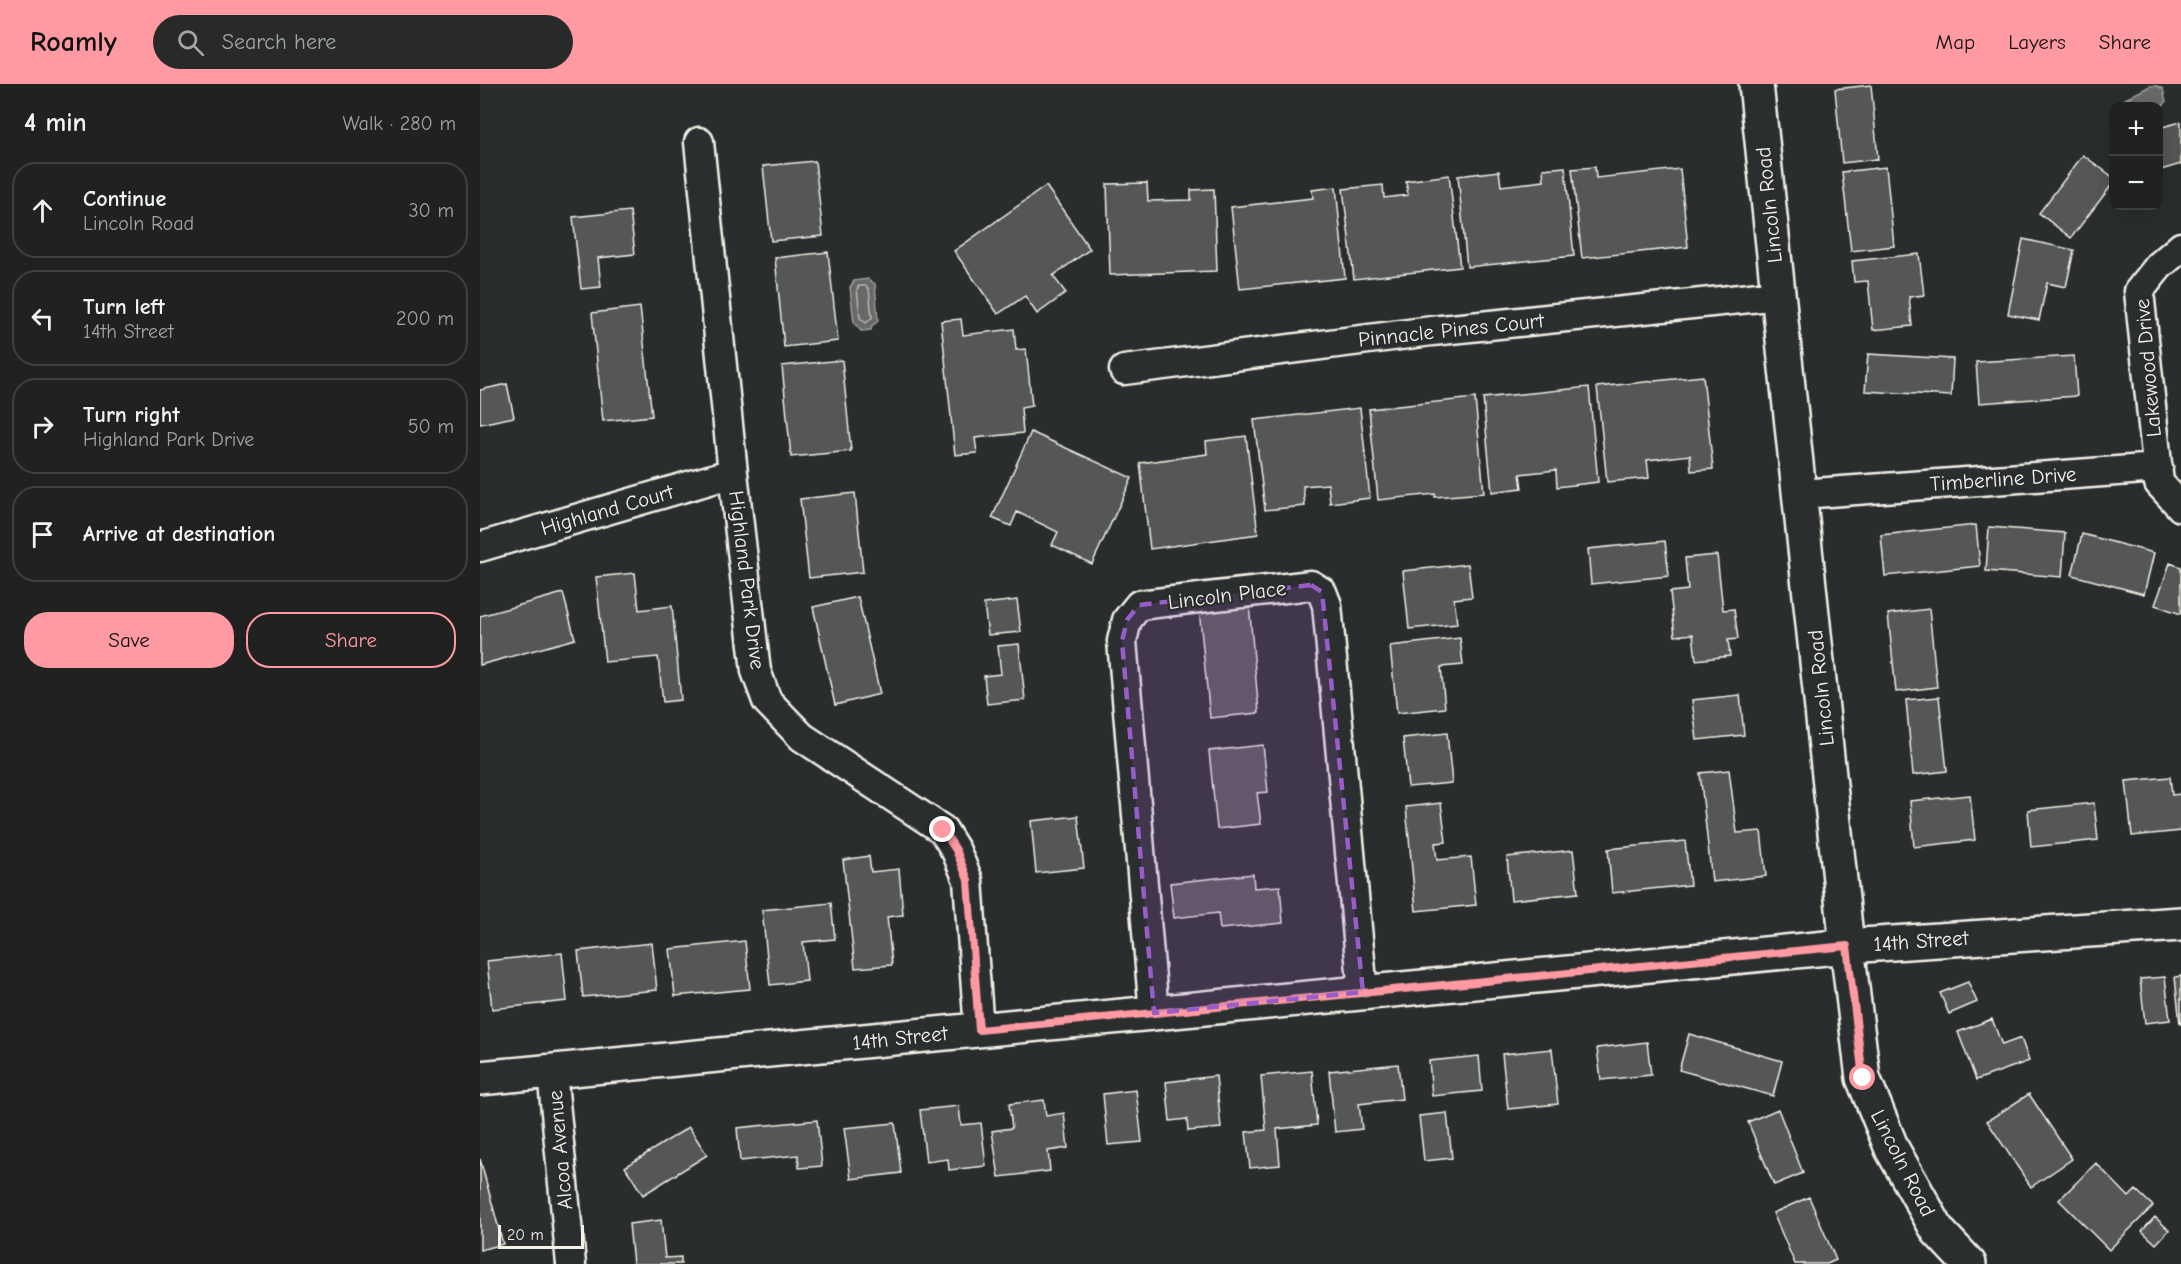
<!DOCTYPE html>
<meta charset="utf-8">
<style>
:root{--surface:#202222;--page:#282a2a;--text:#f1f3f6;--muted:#a2a4a5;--line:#3d3f40;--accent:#ff9aa2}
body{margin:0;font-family:"Comic Neue",sans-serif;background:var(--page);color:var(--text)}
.controls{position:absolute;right:18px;top:18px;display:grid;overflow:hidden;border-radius:12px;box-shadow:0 6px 24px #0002}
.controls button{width:54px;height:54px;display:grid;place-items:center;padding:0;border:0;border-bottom:2px solid var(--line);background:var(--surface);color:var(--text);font:30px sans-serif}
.scale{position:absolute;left:18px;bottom:15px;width:86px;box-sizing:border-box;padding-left:6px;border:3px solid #f4f1e8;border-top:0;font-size:16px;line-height:21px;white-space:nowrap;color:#f4f1e8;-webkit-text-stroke:4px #2a2d2e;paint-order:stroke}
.stop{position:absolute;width:18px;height:18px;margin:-14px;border:4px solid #ff9aa2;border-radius:50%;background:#fff}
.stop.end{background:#ff9aa2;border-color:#fff;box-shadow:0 2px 6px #0008}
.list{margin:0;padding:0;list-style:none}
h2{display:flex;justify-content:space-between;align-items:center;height:78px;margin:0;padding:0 24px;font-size:26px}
h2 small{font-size:20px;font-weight:400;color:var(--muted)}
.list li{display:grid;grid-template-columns:39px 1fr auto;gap:18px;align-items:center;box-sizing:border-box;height:96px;margin:0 12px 12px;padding:0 12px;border:2px solid var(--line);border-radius:24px}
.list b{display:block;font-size:22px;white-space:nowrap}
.list p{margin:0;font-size:20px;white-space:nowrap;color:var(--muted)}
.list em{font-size:20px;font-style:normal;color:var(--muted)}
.actions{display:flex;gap:12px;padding:18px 24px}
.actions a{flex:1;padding:14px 0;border:2px solid var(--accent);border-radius:24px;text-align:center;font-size:21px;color:var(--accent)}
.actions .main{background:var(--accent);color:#111}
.icon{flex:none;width:33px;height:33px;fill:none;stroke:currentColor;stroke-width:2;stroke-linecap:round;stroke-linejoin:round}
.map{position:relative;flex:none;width:1701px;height:1180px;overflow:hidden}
header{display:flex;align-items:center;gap:36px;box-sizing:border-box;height:84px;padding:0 30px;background:var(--accent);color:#111}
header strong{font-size:28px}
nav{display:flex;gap:33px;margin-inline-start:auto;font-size:21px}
.search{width:420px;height:54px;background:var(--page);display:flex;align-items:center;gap:15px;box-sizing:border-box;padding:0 21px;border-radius:33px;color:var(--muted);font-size:22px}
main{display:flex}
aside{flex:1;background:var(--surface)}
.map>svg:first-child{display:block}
</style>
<header>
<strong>Roamly</strong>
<div class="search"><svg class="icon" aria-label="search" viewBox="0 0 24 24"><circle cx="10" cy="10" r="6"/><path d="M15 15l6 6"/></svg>Search here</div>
<nav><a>Map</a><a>Layers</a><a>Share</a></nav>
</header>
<main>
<aside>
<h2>4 min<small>Walk · 280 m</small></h2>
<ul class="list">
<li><svg class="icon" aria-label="ahead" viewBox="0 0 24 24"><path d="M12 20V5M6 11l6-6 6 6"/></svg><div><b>Continue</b><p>Lincoln Road</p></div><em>30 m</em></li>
<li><svg class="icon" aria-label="left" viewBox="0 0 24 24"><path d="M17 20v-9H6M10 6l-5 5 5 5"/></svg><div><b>Turn left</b><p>14th Street</p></div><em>200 m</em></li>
<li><svg class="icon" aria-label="right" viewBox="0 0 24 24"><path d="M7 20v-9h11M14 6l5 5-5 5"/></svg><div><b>Turn right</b><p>Highland Park Drive</p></div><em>50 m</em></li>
<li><svg class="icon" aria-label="arrive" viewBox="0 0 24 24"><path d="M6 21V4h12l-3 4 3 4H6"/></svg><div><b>Arrive at destination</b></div></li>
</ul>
<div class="actions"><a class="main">Save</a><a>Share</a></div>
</aside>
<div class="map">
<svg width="1701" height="1180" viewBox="0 0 1701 1180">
<rect width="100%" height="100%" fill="#2a2d2e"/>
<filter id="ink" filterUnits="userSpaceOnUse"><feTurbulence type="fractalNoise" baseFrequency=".0167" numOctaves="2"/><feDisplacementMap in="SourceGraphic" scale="12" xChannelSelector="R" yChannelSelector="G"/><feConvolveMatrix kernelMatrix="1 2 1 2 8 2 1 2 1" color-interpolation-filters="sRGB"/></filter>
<g filter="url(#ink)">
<path fill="#676866" stroke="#9f9f9a" stroke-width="1.5" d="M 1670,2 L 1677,2 L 1683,5 L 1686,18 L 1679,26 L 1678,22 L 1641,22 L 1645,15 Z
M 388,195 L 395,200 L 398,237 L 392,242 L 391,246 L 381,247 L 374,239 L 370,203 L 374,197 Z"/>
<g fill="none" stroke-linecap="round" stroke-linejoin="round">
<path stroke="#bcbab4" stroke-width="1.5" d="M 379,202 L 386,202 L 389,205 L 392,234 L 386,239 L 380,234 L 377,205 Z"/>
</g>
<path fill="#555756" stroke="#f4f1e8" stroke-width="1.5" d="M 1391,1 L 1398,75 L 1362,79 L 1355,5 Z
M 1701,38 L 1701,80 L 1678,87 L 1678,44 Z
M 1603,71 L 1634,94 L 1634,98 L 1591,154 L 1559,129 Z
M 335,77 L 343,152 L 291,157 L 283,82 Z
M 1085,83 L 1094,172 L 987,183 L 978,92 L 1019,87 L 1021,102 L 1064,97 L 1063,85 Z
M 1115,83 L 1116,94 L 1200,85 L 1208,163 L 1102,174 L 1092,85 Z
M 1406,83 L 1414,162 L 1371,167 L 1362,88 Z
M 969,91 L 980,183 L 874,195 L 863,105 L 903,101 L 904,114 L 928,111 L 926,97 Z
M 667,99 L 668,117 L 711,116 L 711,106 L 734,105 L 737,187 L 630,191 L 627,100 Z
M 566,102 L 610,165 L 573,192 L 586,209 L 557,230 L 545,212 L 518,230 L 474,167 Z
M 856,103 L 865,194 L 760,205 L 751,123 L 833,114 L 832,106 Z
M 150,127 L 155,170 L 118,174 L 121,203 L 101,205 L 93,133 Z
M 1543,155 L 1594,166 L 1586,203 L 1567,199 L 1559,236 L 1528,230 Z
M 348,168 L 358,257 L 304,263 L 295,174 Z
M 1439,170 L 1444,211 L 1429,213 L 1432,242 L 1393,246 L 1388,197 L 1374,198 L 1372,177 Z
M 160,223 L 172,332 L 123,337 L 112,229 Z
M 481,235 L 483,251 L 534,245 L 536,266 L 546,265 L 552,322 L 541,324 L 543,349 L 495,354 L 497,369 L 475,371 L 461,237 Z
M 1388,270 L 1473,275 L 1471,312 L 1385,307 Z
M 1594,272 L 1597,312 L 1499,319 L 1496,278 Z
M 362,276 L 371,367 L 311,373 L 302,282 Z
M 1223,292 L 1233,385 L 1211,387 L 1210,371 L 1167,376 L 1169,394 L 1127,398 L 1117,303 Z
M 27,300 L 34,333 L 0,340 L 0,306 Z
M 1109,303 L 1118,398 L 1077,403 L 1076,386 L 1040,390 L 1042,404 L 1012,408 L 1003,314 Z
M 995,314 L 1004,409 L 955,413 L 955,410 L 898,416 L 889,325 Z
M 880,324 L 890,414 L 850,419 L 848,400 L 823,402 L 825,422 L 785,426 L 774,336 Z
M 551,348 L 652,394 L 612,480 L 572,461 L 578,448 L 537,428 L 531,442 L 512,434 Z
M 766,352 L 778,450 L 670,465 L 660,379 L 727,370 L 726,357 Z
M 375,409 L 383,488 L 329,494 L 320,415 Z
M 1496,441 L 1500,482 L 1405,492 L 1401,451 Z
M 1509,443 L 1585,449 L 1582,493 L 1506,487 Z
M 1602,450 L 1674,469 L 1664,510 L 1592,491 Z
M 1185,457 L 1189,492 L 1111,500 L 1108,465 Z
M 1237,471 L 1243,526 L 1254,525 L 1258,555 L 1248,556 L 1250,572 L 1216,576 L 1213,550 L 1195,552 L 1190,508 L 1208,506 L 1205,474 Z
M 1690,479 L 1701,483 L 1701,530 L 1675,521 Z
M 988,480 L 992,513 L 974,515 L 977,540 L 929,545 L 923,487 Z
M 155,489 L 159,526 L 192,522 L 201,616 L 183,618 L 178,573 L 125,578 L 116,493 Z
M 83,509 L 95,555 L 0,581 L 0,532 Z
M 378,513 L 400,610 L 355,621 L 333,523 Z
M 537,516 L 541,548 L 508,551 L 504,520 Z
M 769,520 L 779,629 L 730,634 L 719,525 Z
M 1449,525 L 1457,603 L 1416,608 L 1408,530 Z
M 980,554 L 983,581 L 961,583 L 965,624 L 917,629 L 910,562 Z
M 539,560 L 545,616 L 507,620 L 504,592 L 521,590 L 518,562 Z
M 1260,611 L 1264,651 L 1217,656 L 1212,616 Z
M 1459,613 L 1467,687 L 1433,691 L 1426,616 Z
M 967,649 L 972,699 L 928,703 L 923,654 Z
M 783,661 L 788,708 L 777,709 L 781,740 L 737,745 L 729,667 Z
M 1249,686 L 1257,749 L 1281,747 L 1286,792 L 1232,798 L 1220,689 Z
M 1690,693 L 1692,711 L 1701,710 L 1701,747 L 1652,752 L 1646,697 Z
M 1490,711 L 1495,756 L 1434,763 L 1430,717 Z
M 961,719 L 966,758 L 955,759 L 957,776 L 991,773 L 996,821 L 936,827 L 926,723 Z
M 1614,719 L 1618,756 L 1551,763 L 1548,726 Z
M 598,732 L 604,784 L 556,789 L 551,737 Z
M 1205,757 L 1210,801 L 1132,809 L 1128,765 Z
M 1093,766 L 1098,809 L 1031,816 L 1027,773 Z
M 389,772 L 391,788 L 419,785 L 423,831 L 407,833 L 412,881 L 375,884 L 363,776 Z
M 773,790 L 774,804 L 800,802 L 803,839 L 740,845 L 738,829 L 694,834 L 690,799 Z
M 351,819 L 355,855 L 323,858 L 327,897 L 290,901 L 282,826 Z
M 265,857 L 270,905 L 195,912 L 190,865 Z
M 172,859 L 177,906 L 103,913 L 98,867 Z
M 82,869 L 87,917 L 12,925 L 7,877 Z
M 1701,892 L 1701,940 L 1700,940 L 1695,893 Z
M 1685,893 L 1690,936 L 1665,939 L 1660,895 Z
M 1488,898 L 1497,918 L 1469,930 L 1460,909 Z
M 1512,935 L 1522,961 L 1541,954 L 1549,977 L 1496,996 L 1478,948 Z
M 1209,950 L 1302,977 L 1293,1012 L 1199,986 Z
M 1167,958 L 1171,991 L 1121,996 L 1117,964 Z
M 1072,965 L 1078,1020 L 1028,1025 L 1022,970 Z
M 999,972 L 1002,1007 L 952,1012 L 949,977 Z
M 918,980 L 922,1015 L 879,1020 L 882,1045 L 855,1048 L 849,987 Z
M 832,987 L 837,1041 L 797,1045 L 800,1081 L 770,1084 L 766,1048 L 786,1046 L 781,992 Z
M 736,992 L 741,1044 L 708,1047 L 707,1035 L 690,1037 L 686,998 Z
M 656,1006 L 662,1058 L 628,1061 L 623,1010 Z
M 1549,1010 L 1592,1075 L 1551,1103 L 1507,1037 Z
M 564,1016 L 566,1032 L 584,1029 L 588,1064 L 568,1067 L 570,1087 L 519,1093 L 512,1047 L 532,1044 L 529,1020 Z
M 479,1022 L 481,1041 L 501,1039 L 506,1082 L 469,1086 L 468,1075 L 446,1078 L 440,1026 Z
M 1298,1025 L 1323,1089 L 1294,1101 L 1268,1038 Z
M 967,1029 L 972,1074 L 944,1077 L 939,1032 Z
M 337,1036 L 342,1082 L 319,1084 L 318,1071 L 260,1077 L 257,1044 Z
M 415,1039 L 421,1089 L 371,1095 L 364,1044 Z
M 209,1043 L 227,1071 L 163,1111 L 145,1083 Z
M 0,1075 L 23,1160 L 0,1166 Z
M 1616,1079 L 1649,1113 L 1656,1106 L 1673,1122 L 1629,1166 L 1579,1116 Z
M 1329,1113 L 1356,1176 L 1347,1180 L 1315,1180 L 1293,1129 Z
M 1675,1133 L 1689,1146 L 1676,1160 L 1662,1147 Z
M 181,1136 L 185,1174 L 201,1173 L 201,1180 L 153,1180 L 149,1140 Z"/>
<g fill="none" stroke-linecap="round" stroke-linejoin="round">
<defs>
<path id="street" d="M 219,58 L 253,389 L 276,587 L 287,617 L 322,653 L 463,746 L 476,767 L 488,796 L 499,946
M 1701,163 L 1679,182 L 1659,207 L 1679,399 L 1701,423
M 644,286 L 952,247 L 1299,211
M 1321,410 L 1678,384
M 0,463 L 253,389
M 674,929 L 642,557 L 647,536 L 659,521 L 831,501 L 842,508 L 847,521 L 883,908
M 72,988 L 91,1180"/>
<path id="secondary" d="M 1276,0 L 1367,862 L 1383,994 L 1412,1065 L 1458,1147 L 1489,1180
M 0,994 L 1367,862 L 1701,840"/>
</defs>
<use href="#street" stroke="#f4f1e8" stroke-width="33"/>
<use href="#secondary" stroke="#f4f1e8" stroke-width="38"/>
<use href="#street" stroke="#2a2d2e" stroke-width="28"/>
<use href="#secondary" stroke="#2a2d2e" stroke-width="33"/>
</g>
</g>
<g fill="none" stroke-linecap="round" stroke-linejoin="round" filter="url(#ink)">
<path stroke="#ff9aa2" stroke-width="8" d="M 463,746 L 476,766 L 488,796 L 499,946 L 1367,862 L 1383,994"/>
</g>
<path fill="#995dc9" fill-opacity="0.2" stroke="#995dc9" stroke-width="4.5" stroke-dasharray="12 8" stroke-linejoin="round" d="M 831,501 L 842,508 L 883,908 L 674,929 L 642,557 L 647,536 L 659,521 Z"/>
<g text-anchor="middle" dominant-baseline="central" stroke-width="4.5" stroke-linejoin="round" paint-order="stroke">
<g font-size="21" fill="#f4f1e8" stroke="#2a2d2e">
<text transform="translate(1289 121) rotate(-96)">Lincoln Road</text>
<text transform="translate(971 246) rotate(-6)">Pinnacle Pines Court</text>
<text transform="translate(1668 284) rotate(-95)">Lakewood Drive</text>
<text transform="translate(1523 395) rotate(-4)">Timberline Drive</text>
<text transform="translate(127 426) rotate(-16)">Highland Court</text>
<text transform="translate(267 496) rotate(83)">Highland Park Drive</text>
<text transform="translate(747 511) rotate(-7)">Lincoln Place</text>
<text transform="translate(1341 604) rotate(-96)">Lincoln Road</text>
<text transform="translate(1441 857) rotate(-4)">14th Street</text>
<text transform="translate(420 954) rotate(-6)">14th Street</text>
<text transform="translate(80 1066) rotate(-95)">Alcoa Avenue</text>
<text transform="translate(1423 1079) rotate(63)">Lincoln Road</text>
</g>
</g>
</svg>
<div class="controls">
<button>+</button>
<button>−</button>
</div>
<div class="scale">20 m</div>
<div class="stop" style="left:1383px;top:994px"></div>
<div class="stop end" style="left:463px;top:746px"></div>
</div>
</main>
